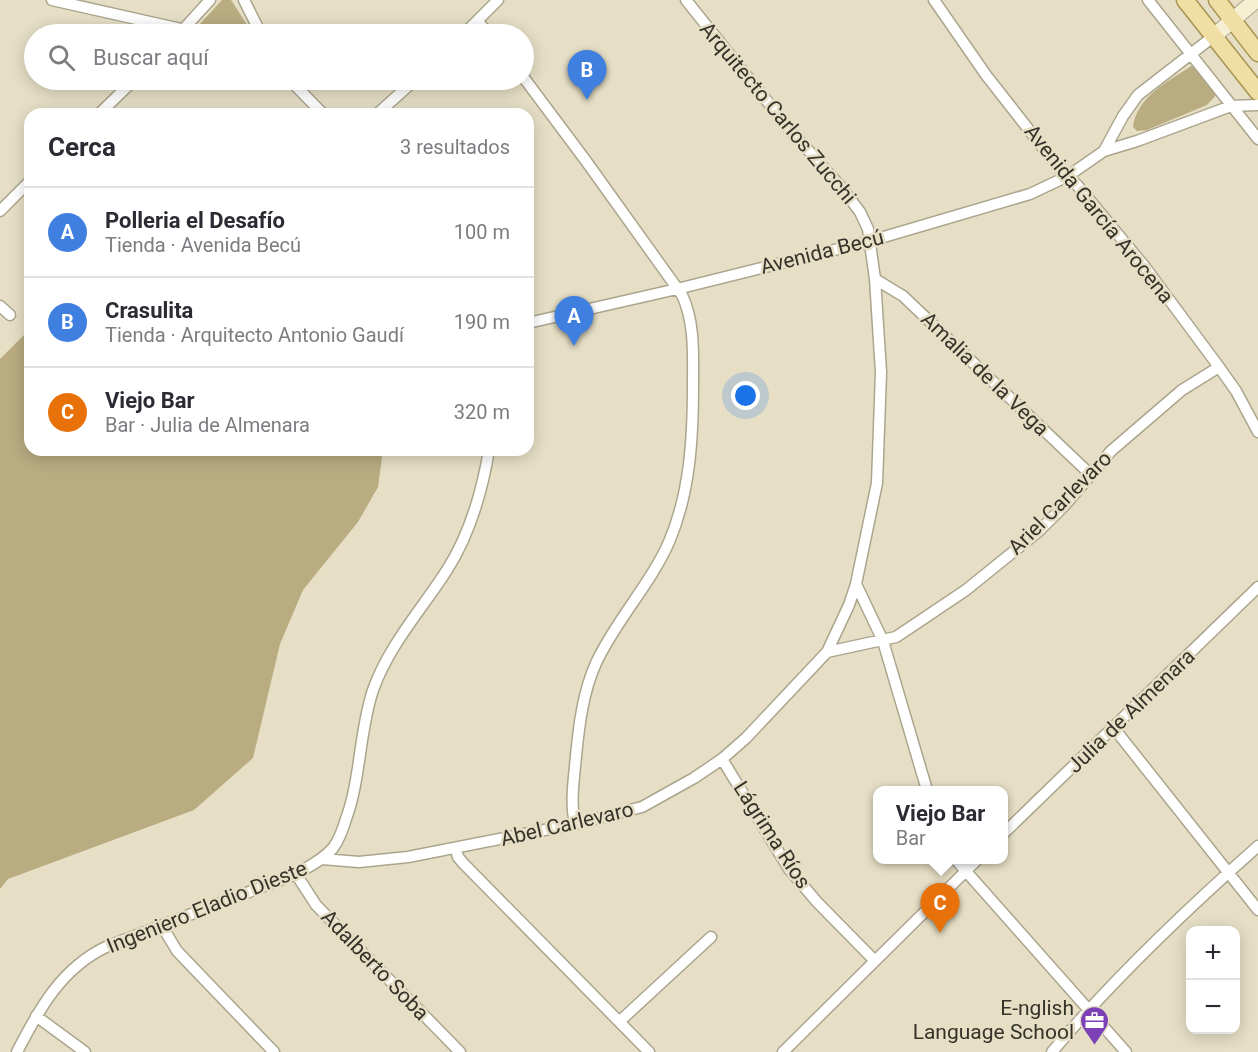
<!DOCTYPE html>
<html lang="es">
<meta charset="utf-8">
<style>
:root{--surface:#fff;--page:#f7f7f7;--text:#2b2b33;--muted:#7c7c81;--line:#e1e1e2;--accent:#7c41b7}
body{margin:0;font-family:Roboto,sans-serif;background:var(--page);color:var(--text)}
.controls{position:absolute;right:18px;bottom:18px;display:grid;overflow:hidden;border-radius:12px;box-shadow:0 3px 15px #0003}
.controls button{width:54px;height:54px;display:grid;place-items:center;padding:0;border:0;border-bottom:2px solid var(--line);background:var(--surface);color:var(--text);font:30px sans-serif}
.you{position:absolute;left:746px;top:396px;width:21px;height:21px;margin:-15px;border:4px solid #fff;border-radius:50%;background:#1a73e8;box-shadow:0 0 0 9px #1a73e833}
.badge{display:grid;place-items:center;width:39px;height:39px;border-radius:50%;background:var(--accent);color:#fff;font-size:20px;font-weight:700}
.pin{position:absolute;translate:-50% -50px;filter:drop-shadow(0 2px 3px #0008)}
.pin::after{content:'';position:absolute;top:32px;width:21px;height:18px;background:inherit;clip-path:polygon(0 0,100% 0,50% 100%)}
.popup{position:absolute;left:873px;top:786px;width:135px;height:78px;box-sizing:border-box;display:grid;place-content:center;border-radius:12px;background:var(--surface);filter:drop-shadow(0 2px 4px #0005);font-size:20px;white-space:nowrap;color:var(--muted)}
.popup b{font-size:22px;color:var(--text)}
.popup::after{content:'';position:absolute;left:50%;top:100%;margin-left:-12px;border:12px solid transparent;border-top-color:var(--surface)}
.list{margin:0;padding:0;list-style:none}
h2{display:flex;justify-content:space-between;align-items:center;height:78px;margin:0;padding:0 24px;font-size:26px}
h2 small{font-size:20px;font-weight:400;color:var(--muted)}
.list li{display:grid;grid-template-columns:39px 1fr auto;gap:18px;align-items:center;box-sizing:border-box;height:90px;padding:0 24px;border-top:2px solid var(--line)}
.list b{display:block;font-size:22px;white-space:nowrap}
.list p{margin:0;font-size:20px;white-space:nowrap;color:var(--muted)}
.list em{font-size:20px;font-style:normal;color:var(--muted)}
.icon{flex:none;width:33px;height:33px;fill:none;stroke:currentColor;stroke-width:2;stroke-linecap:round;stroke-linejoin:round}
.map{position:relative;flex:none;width:1258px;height:1052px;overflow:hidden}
.search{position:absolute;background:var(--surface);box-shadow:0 3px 15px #0003;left:24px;top:24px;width:510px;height:66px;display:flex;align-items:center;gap:15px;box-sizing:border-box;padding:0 21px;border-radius:33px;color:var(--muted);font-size:22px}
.panel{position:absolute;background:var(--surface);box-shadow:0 3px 15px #0003;left:24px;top:108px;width:510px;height:348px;border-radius:18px}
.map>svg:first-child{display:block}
</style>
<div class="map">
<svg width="1258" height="1052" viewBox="0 0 1258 1052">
<rect width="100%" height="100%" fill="#e6dfc6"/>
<path fill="#b9ac81" d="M 222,0 L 231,0 L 253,34 L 231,34 L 199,25 Z
M 1193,65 L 1217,94 L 1207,105 L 1147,130 L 1137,131 L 1133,127 C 1137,96 1169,81 1193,65 Z
M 30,329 L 30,450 L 383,450 L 378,487 L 358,522 L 303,590 L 280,644 L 253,758 L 194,810 L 8,879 L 0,889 L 0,359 Z"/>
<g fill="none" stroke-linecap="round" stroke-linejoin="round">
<defs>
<path id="street" d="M 52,0 L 203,34
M 244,0 L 261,34
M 934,0 L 986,75 L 1058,167 L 1077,185 L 1145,267 L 1219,367 L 1236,391 L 1258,432
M 1148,0 L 1258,139
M 478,22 L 489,34
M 180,33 L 210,0
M 464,34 L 498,0
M 524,78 L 586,161 L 682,295 C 695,322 693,356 693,385 C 693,438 690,493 669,542 C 650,585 616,620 596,663 C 583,692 579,725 576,756 C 574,779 570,802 575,824
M 290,80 L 323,114
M 99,114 L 134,80
M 377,114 L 415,80
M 1104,151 L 1137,141 L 1231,106 L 1258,105
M 0,211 L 30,181
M 875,279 L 903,296 L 1091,475
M 0,306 L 10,315
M 528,323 L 677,289 L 870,241 L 1030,194 L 1068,176 L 1104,151 L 1123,116 L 1138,95 L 1214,36
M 856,584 L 883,641 L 927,790
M 827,652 L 896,637 L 966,590 L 1039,531 L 1065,505 L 1111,451 L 1182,390 L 1219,367
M 1113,727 L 1258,910
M 722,759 L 789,869 L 817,902 L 875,961
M 1003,834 L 1258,587
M 456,849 L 458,857 L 463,863 L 649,1052
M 322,859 L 359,862 L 408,857 L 575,824 L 642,807 L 694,778 L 722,759 L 746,738 L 827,652 L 849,605 L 856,584 L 877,483 L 881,372 L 875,279 L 868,229 L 860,212 L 842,188 L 791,131 L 686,0
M 956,860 L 1126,1052
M 296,874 L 316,905 L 460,1052
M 162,926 L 177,951 L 274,1052
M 36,1016 L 85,1052
M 620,1021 L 711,937
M 17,1052 C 39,1009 62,967 108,946 L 296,874 C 308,867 323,860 333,848 C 339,840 343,829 346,819 C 361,778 359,732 373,690 C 389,645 422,609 447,570 C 470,534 482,492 489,450
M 783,1052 L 977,860
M 1052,1052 C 1113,979 1187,909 1258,846"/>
<path id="secondary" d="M 1214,36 L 1256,0"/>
<path id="primary" d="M 1185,0 L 1258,92
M 1217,0 L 1258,53"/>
</defs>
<use href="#street" stroke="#aca58d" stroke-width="13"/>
<use href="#secondary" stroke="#aca58d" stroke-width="17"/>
<use href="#primary" stroke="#a79451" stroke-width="19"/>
<use href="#street" stroke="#fff" stroke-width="10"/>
<use href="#secondary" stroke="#f7efd1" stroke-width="15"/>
<use href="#primary" stroke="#efdfa4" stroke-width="16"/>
</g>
<defs>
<symbol id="office-pin" viewBox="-11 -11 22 30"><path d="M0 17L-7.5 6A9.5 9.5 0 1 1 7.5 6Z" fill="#7c41b7" stroke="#e6dfc6"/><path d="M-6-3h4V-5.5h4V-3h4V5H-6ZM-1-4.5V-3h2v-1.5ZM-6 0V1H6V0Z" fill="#fff"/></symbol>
</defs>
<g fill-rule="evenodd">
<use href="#office-pin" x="1078" y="1004" width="33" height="45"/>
</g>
<g text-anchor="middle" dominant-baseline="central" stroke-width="5" stroke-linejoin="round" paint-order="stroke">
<g font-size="21" fill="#353329" stroke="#e6dfc6">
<text transform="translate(778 113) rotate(50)">Arquitecto Carlos Zucchi</text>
<text transform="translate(1099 214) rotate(51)">Avenida García Arocena</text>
<text transform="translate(822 252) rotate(-14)">Avenida Becú</text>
<text transform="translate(985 374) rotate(44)">Amalia de la Vega</text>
<text transform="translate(1060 503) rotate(-45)">Ariel Carlevaro</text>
<text transform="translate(1131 711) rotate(-44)">Julia de Almenara</text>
<text transform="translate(567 824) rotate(-13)">Abel Carlevaro</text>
<text transform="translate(772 835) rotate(57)">Lágrima Ríos</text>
<text transform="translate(207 907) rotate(-22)">Ingeniero Eladio Dieste</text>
<text transform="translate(375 965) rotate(46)">Adalberto Soba</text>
</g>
<g font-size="21" fill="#353329" stroke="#e6dfc6" text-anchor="end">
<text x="1074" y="1008">E-nglish<tspan x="1074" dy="24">Language School</tspan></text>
</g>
</g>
</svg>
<div class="controls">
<button>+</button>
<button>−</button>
</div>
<div class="you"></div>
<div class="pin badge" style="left:574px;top:346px;background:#3f7fe0">A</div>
<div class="pin badge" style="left:587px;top:100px;background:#3f7fe0">B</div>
<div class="pin badge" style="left:940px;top:933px;background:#e8710a">C</div>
<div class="popup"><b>Viejo Bar</b>Bar</div>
<div class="search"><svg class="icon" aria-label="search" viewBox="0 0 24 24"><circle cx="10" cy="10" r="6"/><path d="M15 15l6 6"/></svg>Buscar aquí</div>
<section class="panel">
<h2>Cerca<small>3 resultados</small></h2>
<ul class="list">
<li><span class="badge" style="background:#3f7fe0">A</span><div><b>Polleria el Desafío</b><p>Tienda · Avenida Becú</p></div><em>100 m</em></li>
<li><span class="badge" style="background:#3f7fe0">B</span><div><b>Crasulita</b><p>Tienda · Arquitecto Antonio Gaudí</p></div><em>190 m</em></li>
<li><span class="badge" style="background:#e8710a">C</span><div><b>Viejo Bar</b><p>Bar · Julia de Almenara</p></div><em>320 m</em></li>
</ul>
</section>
</div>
